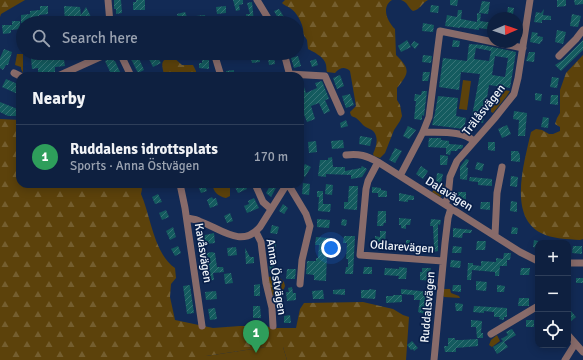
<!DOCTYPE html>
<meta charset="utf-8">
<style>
:root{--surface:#0e2040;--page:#1c2d4b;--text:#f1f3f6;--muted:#9ba3b1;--line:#2e3e59;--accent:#8c9099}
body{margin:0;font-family:Signika,sans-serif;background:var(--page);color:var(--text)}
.controls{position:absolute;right:12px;bottom:12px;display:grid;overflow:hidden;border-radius:8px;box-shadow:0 2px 10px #0003}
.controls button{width:36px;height:36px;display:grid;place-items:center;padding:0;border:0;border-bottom:1px solid var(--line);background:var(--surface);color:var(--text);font:20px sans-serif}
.compass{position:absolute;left:487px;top:12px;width:36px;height:36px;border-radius:50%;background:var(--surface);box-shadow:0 2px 10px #0003;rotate:88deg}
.you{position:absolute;left:331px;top:248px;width:14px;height:14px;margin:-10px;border:3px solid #fff;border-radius:50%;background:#1a73e8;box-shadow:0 0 0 6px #1a73e833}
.badge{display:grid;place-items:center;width:26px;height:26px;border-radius:50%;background:var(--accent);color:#fff;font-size:13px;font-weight:700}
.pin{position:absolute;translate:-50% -33px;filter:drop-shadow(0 1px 2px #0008)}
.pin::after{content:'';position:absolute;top:21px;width:14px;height:12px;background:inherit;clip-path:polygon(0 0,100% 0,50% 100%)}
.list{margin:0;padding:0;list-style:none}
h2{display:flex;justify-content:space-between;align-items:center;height:52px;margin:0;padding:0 16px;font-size:17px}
h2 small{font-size:13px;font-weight:400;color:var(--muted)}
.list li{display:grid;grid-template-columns:26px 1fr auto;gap:12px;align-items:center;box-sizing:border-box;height:64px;padding:0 16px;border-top:1px solid var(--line)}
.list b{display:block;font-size:15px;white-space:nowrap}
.list p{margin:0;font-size:13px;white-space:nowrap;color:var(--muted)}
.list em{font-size:13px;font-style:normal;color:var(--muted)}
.icon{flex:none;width:22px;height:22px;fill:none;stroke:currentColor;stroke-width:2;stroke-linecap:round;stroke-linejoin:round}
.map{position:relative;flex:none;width:583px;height:360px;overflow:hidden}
.search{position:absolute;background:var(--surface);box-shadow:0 2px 10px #0003;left:16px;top:16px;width:288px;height:44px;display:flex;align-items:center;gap:10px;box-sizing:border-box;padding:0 14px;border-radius:22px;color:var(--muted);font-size:15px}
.panel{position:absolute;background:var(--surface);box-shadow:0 2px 10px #0003;left:16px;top:72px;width:288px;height:116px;border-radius:12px}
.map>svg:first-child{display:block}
</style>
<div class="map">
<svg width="583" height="360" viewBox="0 0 583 360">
<defs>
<pattern id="forest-firs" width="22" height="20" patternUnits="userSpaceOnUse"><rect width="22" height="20" fill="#5c420b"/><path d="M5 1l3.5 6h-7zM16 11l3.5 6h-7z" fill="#745e2f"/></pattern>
<pattern id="building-hatch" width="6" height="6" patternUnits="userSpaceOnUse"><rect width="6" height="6" fill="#145b5f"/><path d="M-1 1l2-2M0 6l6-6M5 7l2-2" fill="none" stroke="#377377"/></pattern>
</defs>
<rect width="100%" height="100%" fill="#122a55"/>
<path fill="#5c420b" d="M 17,54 L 23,54 L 23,73 L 21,69 L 21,67 L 15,65 Z
M 463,80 L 471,81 L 467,110 L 459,109 Z
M 499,89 L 510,91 L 506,97 L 493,113 L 491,112 L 491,105 L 492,104 L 497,104 Z
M 444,184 L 443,193 L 444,194 L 440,197 L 432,192 L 438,185 Z
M 444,289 L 450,289 L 451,293 L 459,296 L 460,298 L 444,297 L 443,295 Z
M 497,335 L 500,341 L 492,347 L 489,345 L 491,340 Z
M 266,347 L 283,347 L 287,360 L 206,360 L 206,356 Z"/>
<path fill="url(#forest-firs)" d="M 0,0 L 25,0 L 1,14 L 0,17 Z
M 285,0 L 392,0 C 381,7 387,21 395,29 L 396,55 C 410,69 410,72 397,88 L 397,100 L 400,105 L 402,116 L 400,121 L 394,130 L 385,153 L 380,158 L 374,156 L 373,154 C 376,147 379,139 374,132 C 372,129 366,128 363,125 C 361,123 359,120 356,118 C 352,116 351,117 350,112 L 356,106 L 350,71 C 344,66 340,68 335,73 L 327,72 C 326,69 327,66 325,62 C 322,56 314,52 308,49 L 307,40 L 303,34 C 305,27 297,12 290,8 C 287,6 285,6 282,3 Z
M 401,0 L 428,0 C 422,3 420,10 413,11 C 408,8 408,2 401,0 Z
M 583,55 L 583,239 L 580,240 C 568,239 552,239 541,233 C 507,216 525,160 531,132 L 536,129 L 542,130 L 549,134 L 553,134 L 560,131 L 560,127 L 555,124 L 557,118 L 560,113 L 560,90 L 566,73 Z
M 173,57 L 182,65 L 193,65 L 196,71 L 196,74 L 194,76 L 164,76 L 164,75 C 162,65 159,59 173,57 Z
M 0,119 L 20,120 L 20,184 L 140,184 L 142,189 L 141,194 C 151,217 154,254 175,268 L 176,278 L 171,284 L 170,297 L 175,320 L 213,328 L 240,326 L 266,326 L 271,328 L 296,328 L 300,309 L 304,303 L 363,302 L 393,309 L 403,315 L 409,317 L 406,360 L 287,360 L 283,347 L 266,347 L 206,356 L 206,360 L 0,360 Z
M 212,184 L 230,184 L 230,196 L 226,198 C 217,196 214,192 212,184 Z
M 278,276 L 284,282 L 285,286 L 282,294 L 275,296 L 272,295 L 267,277 Z"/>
<path fill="url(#building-hatch)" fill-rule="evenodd" d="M 114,0 L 121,0 L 122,13 L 116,14 L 116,9 L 114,9 Z
M 136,0 L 145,0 L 145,10 L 133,10 L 133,2 L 136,2 Z
M 233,0 L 243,0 L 243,4 L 239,5 L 240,10 L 236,11 Z
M 450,0 L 458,0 L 457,6 L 450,5 Z
M 557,0 L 566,0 L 566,6 L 557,7 Z
M 574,0 L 583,0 L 583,4 L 575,5 Z
M 482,1 L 490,2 L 488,14 L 479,13 Z
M 252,2 L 254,22 L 247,23 L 246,14 L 250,14 L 247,3 Z
M 431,5 L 439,6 L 438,13 L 430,12 Z
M 40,6 L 48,6 L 48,14 L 39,15 L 39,18 L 29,20 L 30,23 L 21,23 L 21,15 L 30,14 L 30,11 L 40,10 Z
M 64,6 L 80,7 L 81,15 L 86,7 L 94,23 L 84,23 L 80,16 L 70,16 L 70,23 L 65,23 Z
M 226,6 L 226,13 L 217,14 L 216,7 Z
M 508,7 L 514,8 L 513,14 L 507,14 Z
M 279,9 L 284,17 L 279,20 L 274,11 Z
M 544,9 L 543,15 L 551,16 L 551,20 L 542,20 L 542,23 L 534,22 L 536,12 L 541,13 Z
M 458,10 L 462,10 L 461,19 L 477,22 L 477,13 L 481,14 L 480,21 L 493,23 L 493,30 L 479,28 L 479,30 L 460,27 L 460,28 L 445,26 L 447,15 L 457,17 Z
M 185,12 L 187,17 L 205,15 L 206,22 L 162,23 L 160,19 L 168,17 L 169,21 L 178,18 L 177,14 Z
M 572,14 L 581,16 L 578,27 L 570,26 Z
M 12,21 L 20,21 L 20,29 L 11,30 L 11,33 L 3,34 L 2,25 L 12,25 Z
M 423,23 L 434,25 L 433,32 L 422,31 Z
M 557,30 L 566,32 L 563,44 L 555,42 Z
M 532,32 L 538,33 L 537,36 L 543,37 L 542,42 L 541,41 L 540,44 L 530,42 Z
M 407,40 L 411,47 L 401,52 L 398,46 Z
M 453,40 L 460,41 L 459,47 L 452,47 Z
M 583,40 L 583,50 L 561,71 L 555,65 L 563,60 Z
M 414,41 L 419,44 L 415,49 L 411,45 Z
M 469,44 L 483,45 L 516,52 L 510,88 L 489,85 L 483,123 L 471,121 L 480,74 L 461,72 L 459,90 L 439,87 L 443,58 L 467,61 ZM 476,48 L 491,51 L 489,61 L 474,59 ZM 495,56 L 508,58 L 505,77 L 492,75 Z
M 4,49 L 12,52 L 8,65 L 6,65 L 3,70 L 0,68 L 0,58 Z
M 529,52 L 535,52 L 534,62 L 526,61 Z
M 51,53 L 59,53 L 59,60 L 64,60 L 65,66 L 55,67 L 55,72 L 38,74 L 38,68 L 32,69 L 31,58 L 48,56 L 51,55 Z
M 126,53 L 138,53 L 137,54 L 144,70 L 138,73 L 130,57 L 128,58 Z
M 146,53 L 155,53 L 161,63 L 153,67 Z
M 250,53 L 259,53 L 260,62 L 252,63 Z
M 423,55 L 432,56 L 431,63 L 422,62 Z
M 298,56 L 301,66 L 294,68 L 291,58 Z
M 274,57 L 275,64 L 269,65 L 268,58 Z
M 112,58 L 114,61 L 115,61 L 121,74 L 117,76 L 112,76 L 105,61 Z
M 202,59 L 209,59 L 209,69 L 199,68 L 199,63 L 202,63 Z
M 316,59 L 318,65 L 312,67 L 310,61 Z
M 234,70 L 234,76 L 226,76 L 226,71 Z
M 423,72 L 430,72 L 428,81 L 422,81 Z
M 340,75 L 344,86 L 337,89 L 333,78 Z
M 552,77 L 559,78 L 557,88 L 550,87 Z
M 6,79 L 20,85 L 20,95 L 2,87 Z
M 322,81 L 329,99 L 325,100 L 330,111 L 324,114 L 319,103 L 311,106 L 315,119 L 307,122 L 300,104 L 300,89 L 304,87 L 306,93 L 317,88 L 315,83 Z
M 422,91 L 427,91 L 424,116 L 422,115 L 422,120 L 414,119 L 416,101 L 414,101 L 415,94 L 421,95 Z
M 535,93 L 542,94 L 541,101 L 535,100 Z
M 350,94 L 354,105 L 346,108 L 342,96 Z
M 551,95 L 558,95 L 558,105 L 550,104 Z
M 438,96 L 458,98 L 456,116 L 466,118 L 464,129 L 432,125 L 435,113 Z
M 0,102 L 20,110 L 20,116 L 8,116 L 0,112 Z
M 514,111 L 527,113 L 525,136 L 518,136 L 519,120 L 513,119 Z
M 543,117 L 549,118 L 548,128 L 541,127 Z
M 346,120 L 348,126 L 341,128 L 340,123 Z
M 507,125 L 511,134 L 502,138 L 498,129 Z
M 408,126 L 416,130 L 409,139 L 403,136 Z
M 360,136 L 372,138 L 370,146 L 359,144 Z
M 429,138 L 441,138 L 441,140 L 449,141 L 449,144 L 463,145 L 463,147 L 461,149 L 458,149 L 457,151 L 451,151 L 450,155 L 446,154 L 446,148 L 428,147 Z
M 343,140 L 344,148 L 332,149 L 331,141 Z
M 316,141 L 317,152 L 309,153 L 308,142 Z
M 488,142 L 495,142 L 495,151 L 488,150 Z
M 395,148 L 402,151 L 395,163 L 389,160 Z
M 511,151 L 518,151 L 520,155 L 520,162 L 511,161 Z
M 440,155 L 448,156 L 447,165 L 440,165 Z
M 332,157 L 333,167 L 345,167 L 345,171 L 361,168 L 362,166 L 367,169 L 362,177 L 351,179 L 351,175 L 326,174 L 326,177 L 318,176 L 320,160 L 328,160 L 328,158 Z
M 466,159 L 469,160 L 466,167 L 468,168 L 467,180 L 460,179 L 460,167 Z
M 477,162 L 484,164 L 482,171 L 475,169 Z
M 305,164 L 311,167 L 305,177 L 300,174 Z
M 421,166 L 428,171 L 423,179 L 416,174 Z
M 437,173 L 443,174 L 441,183 L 436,183 Z
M 511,176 L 518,177 L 517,187 L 510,186 Z
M 470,177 L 492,179 L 492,186 L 478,185 L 478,182 L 469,181 Z
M 303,183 L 310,184 L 309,195 L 302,194 Z
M 197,184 L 204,184 L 207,191 L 201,193 Z
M 242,184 L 244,184 L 247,189 L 238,193 L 235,187 Z
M 271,184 L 278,184 L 271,197 L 266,193 Z
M 326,184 L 333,185 L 332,195 L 325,194 Z
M 349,186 L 358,186 L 357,210 L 344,209 L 344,202 L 348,202 Z
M 372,187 L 381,188 L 381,190 L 387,191 L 387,197 L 378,197 L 378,193 L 372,193 Z
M 317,191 L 323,191 L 323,204 L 331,204 L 330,212 L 318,211 L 319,197 L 317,197 Z
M 456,192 L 466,192 L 466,200 L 455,200 Z
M 399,193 L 414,196 L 414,200 L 408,200 L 408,202 L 399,201 Z
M 158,194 L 162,202 L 155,204 L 152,197 Z
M 212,197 L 213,199 L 216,198 L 218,205 L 210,208 L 207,200 Z
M 254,198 L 259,208 L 247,213 L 244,206 L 249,204 L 248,201 Z
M 511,201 L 517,202 L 517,212 L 510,211 Z
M 481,202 L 490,202 L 490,210 L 480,209 Z
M 283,204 L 288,208 L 284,214 L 279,211 Z
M 166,210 L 169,217 L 162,220 L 159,213 Z
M 378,211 L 386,211 L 386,223 L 384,223 L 383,226 L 377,226 Z
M 230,213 L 233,221 L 227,223 L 224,216 Z
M 399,218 L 411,219 L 410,225 L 406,225 L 406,229 L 401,228 L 401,225 L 399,225 Z
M 317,219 L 330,220 L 329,228 L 317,227 Z
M 342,219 L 347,220 L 346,226 L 341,225 Z
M 431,219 L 441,220 L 440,225 L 438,224 L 438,251 L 434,252 L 434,253 L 424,252 L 425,245 L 434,246 L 433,226 L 430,226 Z
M 272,225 L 279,227 L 277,234 L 270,233 Z
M 173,227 L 176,237 L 170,240 L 166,231 Z
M 512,227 L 518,228 L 517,234 L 511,234 Z
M 453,228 L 472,230 L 471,233 L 463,233 L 462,238 L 453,237 Z
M 380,231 L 386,231 L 385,243 L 375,243 L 375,236 L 380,237 Z
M 214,233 L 215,243 L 198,245 L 197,237 Z
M 344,236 L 355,236 L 353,274 L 345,274 L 346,267 L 348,267 L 348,259 L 346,259 L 347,243 L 343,243 Z
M 316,237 L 329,238 L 328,246 L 326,246 L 325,254 L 327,254 L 326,281 L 314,280 L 314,275 L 306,274 L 307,261 L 316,261 L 316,258 L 318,258 L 319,245 L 315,245 Z
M 406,240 L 410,240 L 410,251 L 392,250 L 392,244 L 406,245 Z
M 534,240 L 538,241 L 538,248 L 533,247 Z
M 477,241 L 486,241 L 485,250 L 476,250 Z
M 268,243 L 276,244 L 275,256 L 268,255 Z
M 178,246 L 181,253 L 175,256 L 171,249 Z
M 453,246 L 462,247 L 461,253 L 452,253 Z
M 573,246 L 582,246 L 582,254 L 572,253 Z
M 236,247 L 237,255 L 228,256 L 227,248 Z
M 245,248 L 250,257 L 254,257 L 254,263 L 246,264 Z
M 212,252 L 215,253 L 217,267 L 223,267 L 224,272 L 213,273 L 214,280 L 203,281 L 201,266 L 203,266 L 202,254 Z
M 504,253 L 511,253 L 510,260 L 507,260 L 507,266 L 500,266 L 499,276 L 495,276 L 495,272 L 472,270 L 471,280 L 467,280 L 468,263 L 473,263 L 473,265 L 481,266 L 481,261 L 496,262 L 496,258 L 503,259 Z
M 451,260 L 461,261 L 460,268 L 450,267 Z
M 273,262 L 274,272 L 270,272 L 269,263 Z
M 364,267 L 372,267 L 372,274 L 363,274 Z
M 399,267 L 407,268 L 406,279 L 398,279 L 399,276 L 384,275 L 385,268 L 399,269 Z
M 422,268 L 431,268 L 430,273 L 435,273 L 435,281 L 420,280 L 420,272 L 422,272 Z
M 521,268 L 530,268 L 529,275 L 520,275 Z
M 287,269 L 296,269 L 295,279 L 286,279 Z
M 231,273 L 233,283 L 225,284 L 224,274 Z
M 576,278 L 583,278 L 583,283 L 576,283 Z
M 476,281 L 487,282 L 486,291 L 476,290 Z
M 260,284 L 260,296 L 254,296 L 254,285 Z
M 190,285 L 194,313 L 187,314 L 183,286 Z
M 453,285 L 461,285 L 461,292 L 452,291 Z
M 497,285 L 505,286 L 504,292 L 497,292 Z
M 292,287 L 293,293 L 296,293 L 296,300 L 287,301 L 286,292 L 289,292 L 288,288 Z
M 345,289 L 345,295 L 333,294 L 333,290 Z
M 369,289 L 376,290 L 375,299 L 361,298 L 361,290 L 369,290 Z
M 401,289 L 429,292 L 425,314 L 418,312 L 420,300 L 414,300 L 414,295 L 401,294 Z
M 323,290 L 324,299 L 313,299 L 312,291 Z
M 216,291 L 217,299 L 206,300 L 205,292 Z
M 393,295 L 402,295 L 402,302 L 386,303 L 386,296 L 393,296 Z
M 519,298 L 529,298 L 529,306 L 518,306 Z
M 455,303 L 463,304 L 462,311 L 456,311 Z
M 253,306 L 260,306 L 261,318 L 253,318 Z
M 474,306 L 507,308 L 507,317 L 504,317 L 504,320 L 499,319 L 500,317 L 494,317 L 494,312 L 484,311 L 484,313 L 473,312 Z
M 215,308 L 217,319 L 210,320 L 208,309 Z
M 571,311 L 576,317 L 568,324 L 568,314 Z
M 290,315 L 291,323 L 284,323 L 284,316 Z
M 471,320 L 482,321 L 481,333 L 483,333 L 483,338 L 477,338 L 476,327 L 471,327 Z
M 526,320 L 534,320 L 534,327 L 526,327 Z
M 512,329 L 516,335 L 504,342 L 508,347 L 497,354 L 493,347 L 503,341 L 501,339 L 508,335 L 506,332 Z
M 448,338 L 455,338 L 455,340 L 461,340 L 478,339 L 478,346 L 456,348 L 456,352 L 445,352 L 444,346 L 448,346 Z
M 412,341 L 418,348 L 414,351 L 413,349 L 411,350 L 407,345 Z"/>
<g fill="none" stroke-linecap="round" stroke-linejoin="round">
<path stroke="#886b6a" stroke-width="7" d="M 108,0 L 110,23
M 257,0 L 271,23
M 120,53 L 131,76
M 214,53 L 221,76
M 284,53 L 290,76
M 559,56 L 576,39 L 583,30
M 14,73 L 20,76
M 289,74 L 325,76 L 341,112
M 58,76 L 109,53
M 423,132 C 439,133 462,130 474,141
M 346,155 C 359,153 367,156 378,162 L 520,252 L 538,261
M 378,162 L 368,181 L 366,189 L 360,255 L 443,261
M 400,176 L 423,132 L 429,117 L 440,31 L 523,48
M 180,184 L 185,208 L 202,326
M 255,184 L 263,202 L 271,209
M 288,184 L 306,214 L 310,226 L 302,260 L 300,284
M 445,204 L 448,197 L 450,177 L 457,161 L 494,119 L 514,94 L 518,78 L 530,0
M 187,218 C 191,219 195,219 199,221 C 220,228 241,249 260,227 L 287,184
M 256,232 L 261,242 L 266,283 L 272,308 L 273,326
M 495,235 L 497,193 L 502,167
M 568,263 L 583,263
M 491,334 L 538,306
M 568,335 L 583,352
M 434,360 L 445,243 L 448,218 L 451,208
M 565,360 L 575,344"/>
</g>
<g text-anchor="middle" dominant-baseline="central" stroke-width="3.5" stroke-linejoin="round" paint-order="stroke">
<g font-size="12" fill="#f1f5fa" stroke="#09204a">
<text transform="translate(484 110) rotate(-52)">Trälåsvägen</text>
<text transform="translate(449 194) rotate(32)">Dalavägen</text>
<text transform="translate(402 247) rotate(4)">Odlarevägen</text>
<text transform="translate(203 253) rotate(81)">Kavåsvägen</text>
<text transform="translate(276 277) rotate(81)">Anna Östvägen</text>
<text transform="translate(428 307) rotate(-85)">Ruddalsvägen</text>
</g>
</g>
</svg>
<div class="controls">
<button>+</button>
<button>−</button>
<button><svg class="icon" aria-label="locate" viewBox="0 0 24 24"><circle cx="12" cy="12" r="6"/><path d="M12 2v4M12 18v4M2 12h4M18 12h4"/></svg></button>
</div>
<svg class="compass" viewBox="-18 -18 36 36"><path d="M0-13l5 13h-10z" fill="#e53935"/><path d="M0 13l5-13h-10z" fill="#9ba3b1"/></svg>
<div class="you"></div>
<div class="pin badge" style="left:256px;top:353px;background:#2e9e5b">1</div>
<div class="search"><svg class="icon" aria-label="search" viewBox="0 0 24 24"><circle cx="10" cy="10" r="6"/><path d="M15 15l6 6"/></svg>Search here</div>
<section class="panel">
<h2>Nearby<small></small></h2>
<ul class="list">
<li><span class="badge" style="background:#2e9e5b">1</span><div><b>Ruddalens idrottsplats</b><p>Sports · Anna Östvägen</p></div><em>170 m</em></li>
</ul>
</section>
</div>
